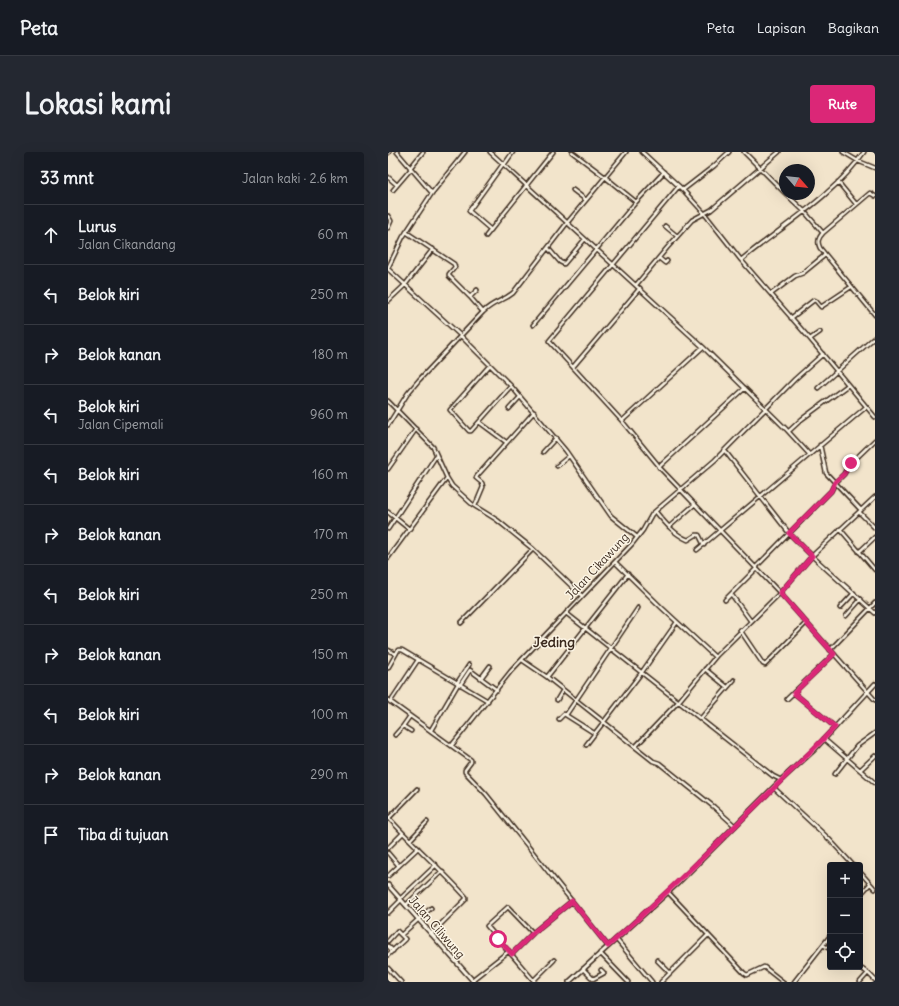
<!DOCTYPE html>
<html lang="id">
<meta charset="utf-8">
<style>
:root{--surface:#171b24;--page:#242831;--text:#f1f3f6;--muted:#9ea1a6;--line:#363941;--accent:#db2777}
body{margin:0;font-family:Delius,sans-serif;background:var(--page);color:var(--text)}
.controls{position:absolute;right:12px;bottom:12px;display:grid;overflow:hidden;border-radius:4px;box-shadow:0 4px 16px #0002}
.controls button{width:36px;height:36px;display:grid;place-items:center;padding:0;border:0;border-bottom:1px solid var(--line);background:var(--surface);color:var(--text);font:20px sans-serif}
.compass{position:absolute;left:391px;top:12px;width:36px;height:36px;border-radius:50%;background:var(--surface);box-shadow:0 4px 16px #0002;rotate:118deg}
.stop{position:absolute;width:12px;height:12px;margin:-9px;border:3px solid #db2777;border-radius:50%;background:#fff}
.stop.end{background:#db2777;border-color:#fff;box-shadow:0 1px 4px #0008}
.list{margin:0;padding:0;list-style:none}
h2{display:flex;justify-content:space-between;align-items:center;height:52px;margin:0;padding:0 16px;font-size:17px}
h2 small{font-size:13px;font-weight:400;color:var(--muted)}
.list li{display:grid;grid-template-columns:26px 1fr auto;gap:12px;align-items:center;box-sizing:border-box;height:60px;padding:0 16px;border-top:1px solid var(--line)}
.list b{display:block;font-size:15px;white-space:nowrap}
.list p{margin:0;font-size:13px;white-space:nowrap;color:var(--muted)}
.list em{font-size:13px;font-style:normal;color:var(--muted)}
.icon{flex:none;width:22px;height:22px;fill:none;stroke:currentColor;stroke-width:2;stroke-linecap:round;stroke-linejoin:round}
.map{position:relative;flex:none;width:487px;height:830px;overflow:hidden;border-radius:4px}
header{display:flex;align-items:center;gap:24px;box-sizing:border-box;height:56px;padding:0 20px;background:var(--surface);border-bottom:1px solid var(--line)}
header strong{font-size:19px}
nav{display:flex;gap:22px;margin-inline-start:auto;font-size:14px}
.intro{display:flex;align-items:center;justify-content:space-between;box-sizing:border-box;height:96px;padding:0 24px}
h1{margin:0;font-size:28px}
.button{padding:10px 18px;border-radius:4px;background:var(--accent);color:#fff;font-size:14px;font-weight:700}
main{display:flex;gap:24px;padding:0 24px}
aside{flex:1;background:var(--surface);border-radius:4px;box-shadow:0 4px 16px #0002}
.map>svg:first-child{display:block}
</style>
<header>
<strong>Peta</strong>
<nav><a>Peta</a><a>Lapisan</a><a>Bagikan</a></nav>
</header>
<div class="intro"><h1>Lokasi kami</h1><a class="button">Rute</a></div>
<main>
<aside>
<h2>33 mnt<small>Jalan kaki · 2.6 km</small></h2>
<ul class="list">
<li><svg class="icon" aria-label="ahead" viewBox="0 0 24 24"><path d="M12 20V5M6 11l6-6 6 6"/></svg><div><b>Lurus</b><p>Jalan Cikandang</p></div><em>60 m</em></li>
<li><svg class="icon" aria-label="left" viewBox="0 0 24 24"><path d="M17 20v-9H6M10 6l-5 5 5 5"/></svg><div><b>Belok kiri</b></div><em>250 m</em></li>
<li><svg class="icon" aria-label="right" viewBox="0 0 24 24"><path d="M7 20v-9h11M14 6l5 5-5 5"/></svg><div><b>Belok kanan</b></div><em>180 m</em></li>
<li><svg class="icon" aria-label="left" viewBox="0 0 24 24"><path d="M17 20v-9H6M10 6l-5 5 5 5"/></svg><div><b>Belok kiri</b><p>Jalan Cipemali</p></div><em>960 m</em></li>
<li><svg class="icon" aria-label="left" viewBox="0 0 24 24"><path d="M17 20v-9H6M10 6l-5 5 5 5"/></svg><div><b>Belok kiri</b></div><em>160 m</em></li>
<li><svg class="icon" aria-label="right" viewBox="0 0 24 24"><path d="M7 20v-9h11M14 6l5 5-5 5"/></svg><div><b>Belok kanan</b></div><em>170 m</em></li>
<li><svg class="icon" aria-label="left" viewBox="0 0 24 24"><path d="M17 20v-9H6M10 6l-5 5 5 5"/></svg><div><b>Belok kiri</b></div><em>250 m</em></li>
<li><svg class="icon" aria-label="right" viewBox="0 0 24 24"><path d="M7 20v-9h11M14 6l5 5-5 5"/></svg><div><b>Belok kanan</b></div><em>150 m</em></li>
<li><svg class="icon" aria-label="left" viewBox="0 0 24 24"><path d="M17 20v-9H6M10 6l-5 5 5 5"/></svg><div><b>Belok kiri</b></div><em>100 m</em></li>
<li><svg class="icon" aria-label="right" viewBox="0 0 24 24"><path d="M7 20v-9h11M14 6l5 5-5 5"/></svg><div><b>Belok kanan</b></div><em>290 m</em></li>
<li><svg class="icon" aria-label="arrive" viewBox="0 0 24 24"><path d="M6 21V4h12l-3 4 3 4H6"/></svg><div><b>Tiba di tujuan</b></div></li>
</ul>
</aside>
<div class="map">
<svg width="487" height="830" viewBox="0 0 487 830">
<rect width="100%" height="100%" fill="#f2e4cb"/>
<filter id="ink" filterUnits="userSpaceOnUse"><feTurbulence type="fractalNoise" baseFrequency=".025" numOctaves="2"/><feDisplacementMap in="SourceGraphic" scale="8" xChannelSelector="R" yChannelSelector="G"/><feConvolveMatrix kernelMatrix="1 2 1 2 8 2 1 2 1" color-interpolation-filters="sRGB"/></filter>
<g filter="url(#ink)">
<g fill="none" stroke-linecap="round" stroke-linejoin="round">
<defs>
<path id="street" d="M 9,0 L 44,41
M 102,0 L 315,195 L 398,277 L 421,302
M 184,0 L 217,25 L 248,50
M 254,0 L 295,38 L 316,61 L 353,108 L 422,187 L 487,265
M 356,0 L 397,41
M 455,0 L 470,9 L 487,16
M 0,1 L 1,0
M 116,13 L 125,0
M 22,16 L 35,0
M 0,25 L 9,33
M 450,30 L 468,52
M 5,38 L 23,17
M 185,38 L 198,48
M 295,38 L 326,14 L 341,0
M 398,42 L 416,59 L 435,81
M 487,44 L 482,41 L 435,81 C 430,86 429,90 432,96 L 487,163
M 0,64 L 3,69 L 0,76
M 277,74 L 289,84
M 103,78 L 81,59 L 115,12
M 18,80 L 66,112 L 67,115 L 61,122 L 61,124 L 82,145
M 98,84 L 165,0
M 160,96 L 172,110 L 176,112 L 197,87
M 271,106 L 277,111 L 279,109
M 353,108 C 393,75 447,43 476,0
M 0,116 L 15,85 L 44,41 L 77,0
M 0,117 L 73,184 L 123,234 L 178,299 L 223,364 L 249,385
M 248,133 L 279,96 L 304,68 L 323,58 L 391,0
M 89,138 L 82,145 L 95,160
M 383,142 L 407,124 L 415,121 L 437,103
M 0,149 L 17,133 L 45,97
M 403,166 L 426,148 L 428,149 L 433,155 L 463,135
M 145,173 L 248,50 L 276,20
M 422,187 L 432,180
M 185,215 L 252,136
M 357,236 L 271,315 L 392,441 L 487,548
M 430,236 L 487,185
M 0,249 L 45,295 L 59,326 L 64,334 L 85,353 L 109,368 L 145,397 L 194,444
M 121,257 L 132,245
M 234,269 L 315,195
M 91,270 L 83,279 L 81,279 L 62,258 L 102,213
M 0,273 L 20,241 L 31,228 L 95,160 C 106,149 114,150 125,141 L 179,71 L 238,0
M 401,279 L 414,267 L 460,233
M 118,290 L 91,270 L 123,234
M 432,293 L 438,321 L 473,358
M 337,299 L 401,381 L 424,404 L 487,461
M 155,300 L 168,286
M 169,314 L 181,304
M 271,314 L 234,269 L 161,189 L 291,34
M 0,317 L 28,277
M 87,354 L 95,335 L 94,331 L 88,326 L 89,324 L 146,260
M 0,360 L 21,377
M 268,360 C 277,371 286,382 300,388 L 308,383 L 311,383 L 316,393
M 471,360 L 487,376
M 281,375 L 307,352
M 0,377 L 48,304
M 452,377 L 487,418
M 309,398 L 478,255
M 471,400 L 487,385
M 0,406 L 59,326
M 227,410 L 274,456 L 327,505
M 368,415 L 443,339 L 447,331 L 456,322 L 460,314 L 487,288
M 343,442 L 362,468
M 337,448 L 369,416
M 452,456 L 466,441
M 178,461 L 385,624 L 393,628
M 458,464 L 473,447
M 73,471 L 145,397
M 352,478 L 375,512 L 377,513 L 418,471
M 0,498 L 8,502 L 10,498 L 14,498 L 100,549
M 442,498 L 487,451
M 134,508 L 159,525 L 265,609 L 271,611 L 326,655 L 347,674
M 0,516 L 8,502
M 317,517 L 339,535
M 159,525 L 240,422
M 93,526 L 102,514
M 69,531 L 81,513
M 72,533 L 82,518 L 109,538
M 406,541 L 447,575
M 399,547 L 446,502
M 0,548 L 83,608 L 83,610 L 77,618 L 77,620 L 98,642 L 220,794
M 169,548 L 175,538
M 2,550 L 30,508
M 178,563 L 250,456
M 22,564 L 15,574 L 23,579
M 313,566 L 346,528
M 171,567 L 176,562 L 206,581
M 43,578 L 70,532
M 7,583 L 15,574
M 436,587 L 487,631
M 64,593 L 123,519 L 244,392 L 255,378 L 264,362 L 327,308 L 407,227 L 435,202
M 198,593 L 254,520 L 289,470
M 248,594 L 291,549 L 329,503 L 392,441 L 424,404 L 487,345
M 472,618 L 487,604
M 447,622 L 469,594 L 487,581
M 386,636 L 441,687 L 465,713
M 0,665 C 25,693 53,717 78,745 L 78,747 L 43,782
M 0,667 L 29,637
M 22,688 L 39,670
M 0,696 L 15,681
M 0,701 L 11,714
M 472,720 L 487,737
M 0,724 L 30,696
M 280,740 L 356,821 L 359,823 L 376,815 L 395,830
M 472,743 L 482,732
M 12,747 L 48,713
M 18,753 L 54,719
M 0,761 L 13,748
M 145,781 L 120,755 L 99,774 L 147,830
M 228,787 L 264,830
M 0,789 L 9,779 L 13,783
M 435,793 L 442,797
M 0,794 L 5,799
M 212,801 L 240,830
M 124,802 L 146,780 L 184,749
M 0,803 L 17,787 L 13,783 L 43,756
M 269,808 L 282,821
M 471,815 L 480,821 L 487,828
M 0,816 L 13,830
M 195,817 L 205,827 L 216,821 L 213,818
M 84,828 L 121,799
M 146,828 L 166,808
M 273,830 L 320,783
M 406,830 L 442,784
M 472,830 L 480,821"/>
<path id="secondary" d="M 0,733 L 86,830
M 181,830 L 290,731 L 393,628 L 426,598 L 487,532"/>
</defs>
<use href="#street" stroke="#3b2a1e" stroke-width="5.5"/>
<use href="#secondary" stroke="#3b2a1e" stroke-width="6"/>
<use href="#street" stroke="#fcf5e5" stroke-width="2.5"/>
<use href="#secondary" stroke="#fcf5e5" stroke-width="3"/>
</g>
</g>
<g fill="none" stroke-linecap="round" stroke-linejoin="round" filter="url(#ink)">
<path stroke="#db2777" stroke-width="5" d="M 110,787 L 124,802 L 146,780 L 184,749 L 220,794 C 280,741 336,685 393,629 C 411,611 429,594 447,575 L 406,541 L 446,502 L 392,441 L 424,404 L 401,381 L 443,339 L 447,330 L 456,322 L 463,311"/>
</g>
<g text-anchor="middle" dominant-baseline="central" stroke-width="3" stroke-linejoin="round" paint-order="stroke">
<g font-size="12" fill="#3b2a1e" stroke="#fcf5e5">
<text transform="translate(209 414) rotate(-47)">Jalan Cikawung</text>
<text transform="translate(49 775) rotate(49)">Jalan Ciliwung</text>
</g>
<g font-size="14" font-weight="bold" fill="#3b2a1e" stroke="#fcf5e5">
<text x="166" y="490">Jeding</text>
</g>
</g>
</svg>
<div class="controls">
<button>+</button>
<button>−</button>
<button><svg class="icon" aria-label="locate" viewBox="0 0 24 24"><circle cx="12" cy="12" r="6"/><path d="M12 2v4M12 18v4M2 12h4M18 12h4"/></svg></button>
</div>
<svg class="compass" viewBox="-18 -18 36 36"><path d="M0-13l5 13h-10z" fill="#e53935"/><path d="M0 13l5-13h-10z" fill="#9ea1a6"/></svg>
<div class="stop" style="left:110px;top:787px"></div>
<div class="stop end" style="left:463px;top:311px"></div>
</div>
</main>
